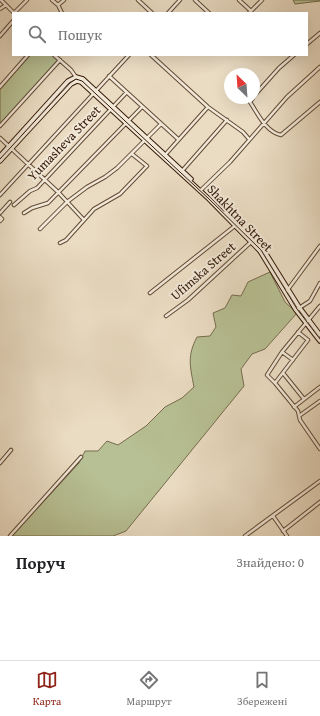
<!DOCTYPE html>
<html lang="uk">
<meta charset="utf-8">
<style>
:root{--surface:#fff;--page:#f2f2f2;--text:#202124;--muted:#757577;--line:#e0e0e0;--accent:#8f2418}
body{margin:0;font-family:"Gentium Book Plus",serif;background:var(--page);color:var(--text)}
.compass{position:absolute;left:224px;top:68px;width:36px;height:36px;border-radius:50%;background:var(--surface);box-shadow:0 4px 16px #0002;rotate:335deg}
.list{margin:0;padding:0;list-style:none}
h2{display:flex;justify-content:space-between;align-items:center;height:52px;margin:0;padding:0 16px;font-size:17px}
h2 small{font-size:13px;font-weight:400;color:var(--muted)}
.icon{flex:none;width:22px;height:22px;fill:none;stroke:currentColor;stroke-width:2;stroke-linecap:round;stroke-linejoin:round}
.map{position:relative;flex:none;width:320px;height:536px;overflow:hidden}
.search{position:absolute;background:var(--surface);box-shadow:0 4px 16px #0002;left:12px;right:12px;top:12px;height:44px;display:flex;align-items:center;gap:10px;box-sizing:border-box;padding:0 14px;border-radius:0px;color:var(--muted);font-size:15px}
.sheet{height:124px;background:var(--surface)}
nav{display:flex;justify-content:space-around;align-items:center;box-sizing:border-box;height:56px;border-top:1px solid var(--line);background:var(--surface);font-size:11px;color:var(--muted)}
nav a{display:grid;justify-items:center;gap:2px}
nav .on{color:var(--accent)}
.map>svg:first-child{display:block}
</style>
<div class="map">
<svg width="320" height="536" viewBox="0 0 320 536">
<rect width="100%" height="100%" fill="#eadcc3"/>
<filter id="stains"><feTurbulence type="fractalNoise" baseFrequency=".005" numOctaves="4"/><feColorMatrix values="0 0 0 0 .2 0 0 0 0 .09 0 0 0 0 .02 0 0 0 .5 -.17"/></filter>
<radialGradient id="worn" r=".72"><stop offset=".6" stop-color="#630" stop-opacity="0"/><stop offset="1" stop-color="#630" stop-opacity=".3"/></radialGradient>
<path fill="#b7c094" stroke="#766c4d" d="M 293,0 L 320,0 L 320,1 L 295,4 Z
M 30,55 L 52,55 L 59,61 L 0,124 L 0,89 Z
M 270,272 L 285,302 L 297,313 L 265,349 L 252,354 L 241,369 L 244,386 L 126,531 L 113,536 L 12,536 L 79,463 L 85,451 L 98,451 L 107,441 L 118,445 L 146,426 L 165,407 L 182,398 L 194,387 C 190,366 187,356 197,337 L 210,336 L 216,327 L 213,313 L 225,308 L 232,295 L 241,296 L 248,282 Z"/>
<g fill="none" stroke-linecap="round" stroke-linejoin="round">
<defs>
<path id="minor" d="M 1,0 L 14,13
M 52,0 L 58,5 L 64,0
M 138,0 L 152,13
M 195,0 L 209,13
M 239,0 L 251,11
M 58,5 L 62,13
M 0,9 L 6,5
M 14,13 L 27,0
M 168,13 L 180,0
M 249,13 L 262,0
M 0,36 L 13,21
M 307,44 L 320,33
M 54,55 L 71,70 L 76,77
M 151,55 L 208,107 L 243,132 L 249,139
M 109,76 L 178,139
M 0,87 L 28,55
M 254,96 L 279,68 L 294,55
M 253,98 L 250,102 C 258,114 266,132 281,135 L 320,102
M 0,126 L 60,60
M 0,138 L 59,193 L 84,220
M 165,155 L 208,107
M 182,171 L 227,120
M 200,191 L 230,162 L 287,97 L 320,67
M 0,195 L 129,55
M 14,205 L 30,191 L 37,188 L 126,93
M 0,213 L 10,202
M 24,213 L 32,208 L 48,203 L 142,107
M 0,217 L 2,219 L 0,221
M 40,229 L 67,202 L 87,187 L 105,177 L 117,168 L 161,124
M 60,243 L 66,240 L 94,209 L 120,194 L 147,166 L 132,154
M 286,292 L 320,246
M 150,293 L 236,225
M 320,306 L 282,352 L 267,375 L 275,383 L 298,411 L 300,420 L 320,449
M 296,310 L 310,301 L 320,283
M 166,316 L 188,300 L 251,242
M 282,352 L 293,360
M 283,373 L 304,399
M 275,383 L 308,340 L 298,332
M 294,407 L 320,387
M 299,416 L 320,401
M 0,463 L 11,450
M 273,516 L 287,536
M 283,531 L 320,502
M 10,536 L 81,457
M 245,536 L 320,481"/>
<path id="secondary" d="M 0,156 L 68,81 L 76,77 L 83,79 L 191,179
M 0,161 L 71,84 L 77,81 L 81,82 L 209,199 L 260,251 L 296,310 L 320,341
M 225,213 L 263,249 L 299,307 L 320,335"/>
</defs>
<use href="#minor" stroke="#624a35" stroke-width="4.5"/>
<use href="#secondary" stroke="#341906" stroke-width="5.5"/>
<use href="#minor" stroke="#f1e8d8" stroke-width="2.5"/>
<use href="#secondary" stroke="#f1e8d8" stroke-width="3.5"/>
<path stroke="#341906" stroke-width="1" d="M 0,159 L 70,83 L 76,79 L 82,81 L 209,199 L 261,250 L 297,309 L 320,339"/>
</g>
<g text-anchor="middle" dominant-baseline="central" stroke-width="4" stroke-linejoin="round" paint-order="stroke">
<g font-size="13" fill="#341906" stroke="#f1e8d8">
<text transform="translate(64 143) rotate(-46)">Yumasheva Street</text>
<text transform="translate(240 218) rotate(46)">Shakhtna Street</text>
<text transform="translate(203 271) rotate(-41)">Ufimska Street</text>
</g>
</g>
<rect width="100%" height="100%" filter="url(#stains)"/>
<rect width="100%" height="100%" fill="url(#worn)"/>
</svg>
<svg class="compass" viewBox="-18 -18 36 36"><path d="M0-13l5 13h-10z" fill="#e53935"/><path d="M0 13l5-13h-10z" fill="#757577"/></svg>
<div class="search"><svg class="icon" aria-label="search" viewBox="0 0 24 24"><circle cx="10" cy="10" r="6"/><path d="M15 15l6 6"/></svg>Пошук</div>
</div>
<section class="sheet">
<h2>Поруч<small>Знайдено: 0</small></h2>
<ul class="list">
</ul>
</section>
<nav>
<a class="on"><svg class="icon" aria-label="map" viewBox="0 0 24 24"><path d="M3 6l6-2 6 2 6-2v14l-6 2-6-2-6 2zM9 4v14M15 6v14"/></svg>Карта</a>
<a><svg class="icon" aria-label="directions" viewBox="0 0 24 24"><path d="M12 3l9 9-9 9-9-9zM9 14v-3h6M13 9l2 2-2 2"/></svg>Маршрут</a>
<a><svg class="icon" aria-label="saved" viewBox="0 0 24 24"><path d="M7 4h10v16l-5-4-5 4z"/></svg>Збережені</a>
</nav>
